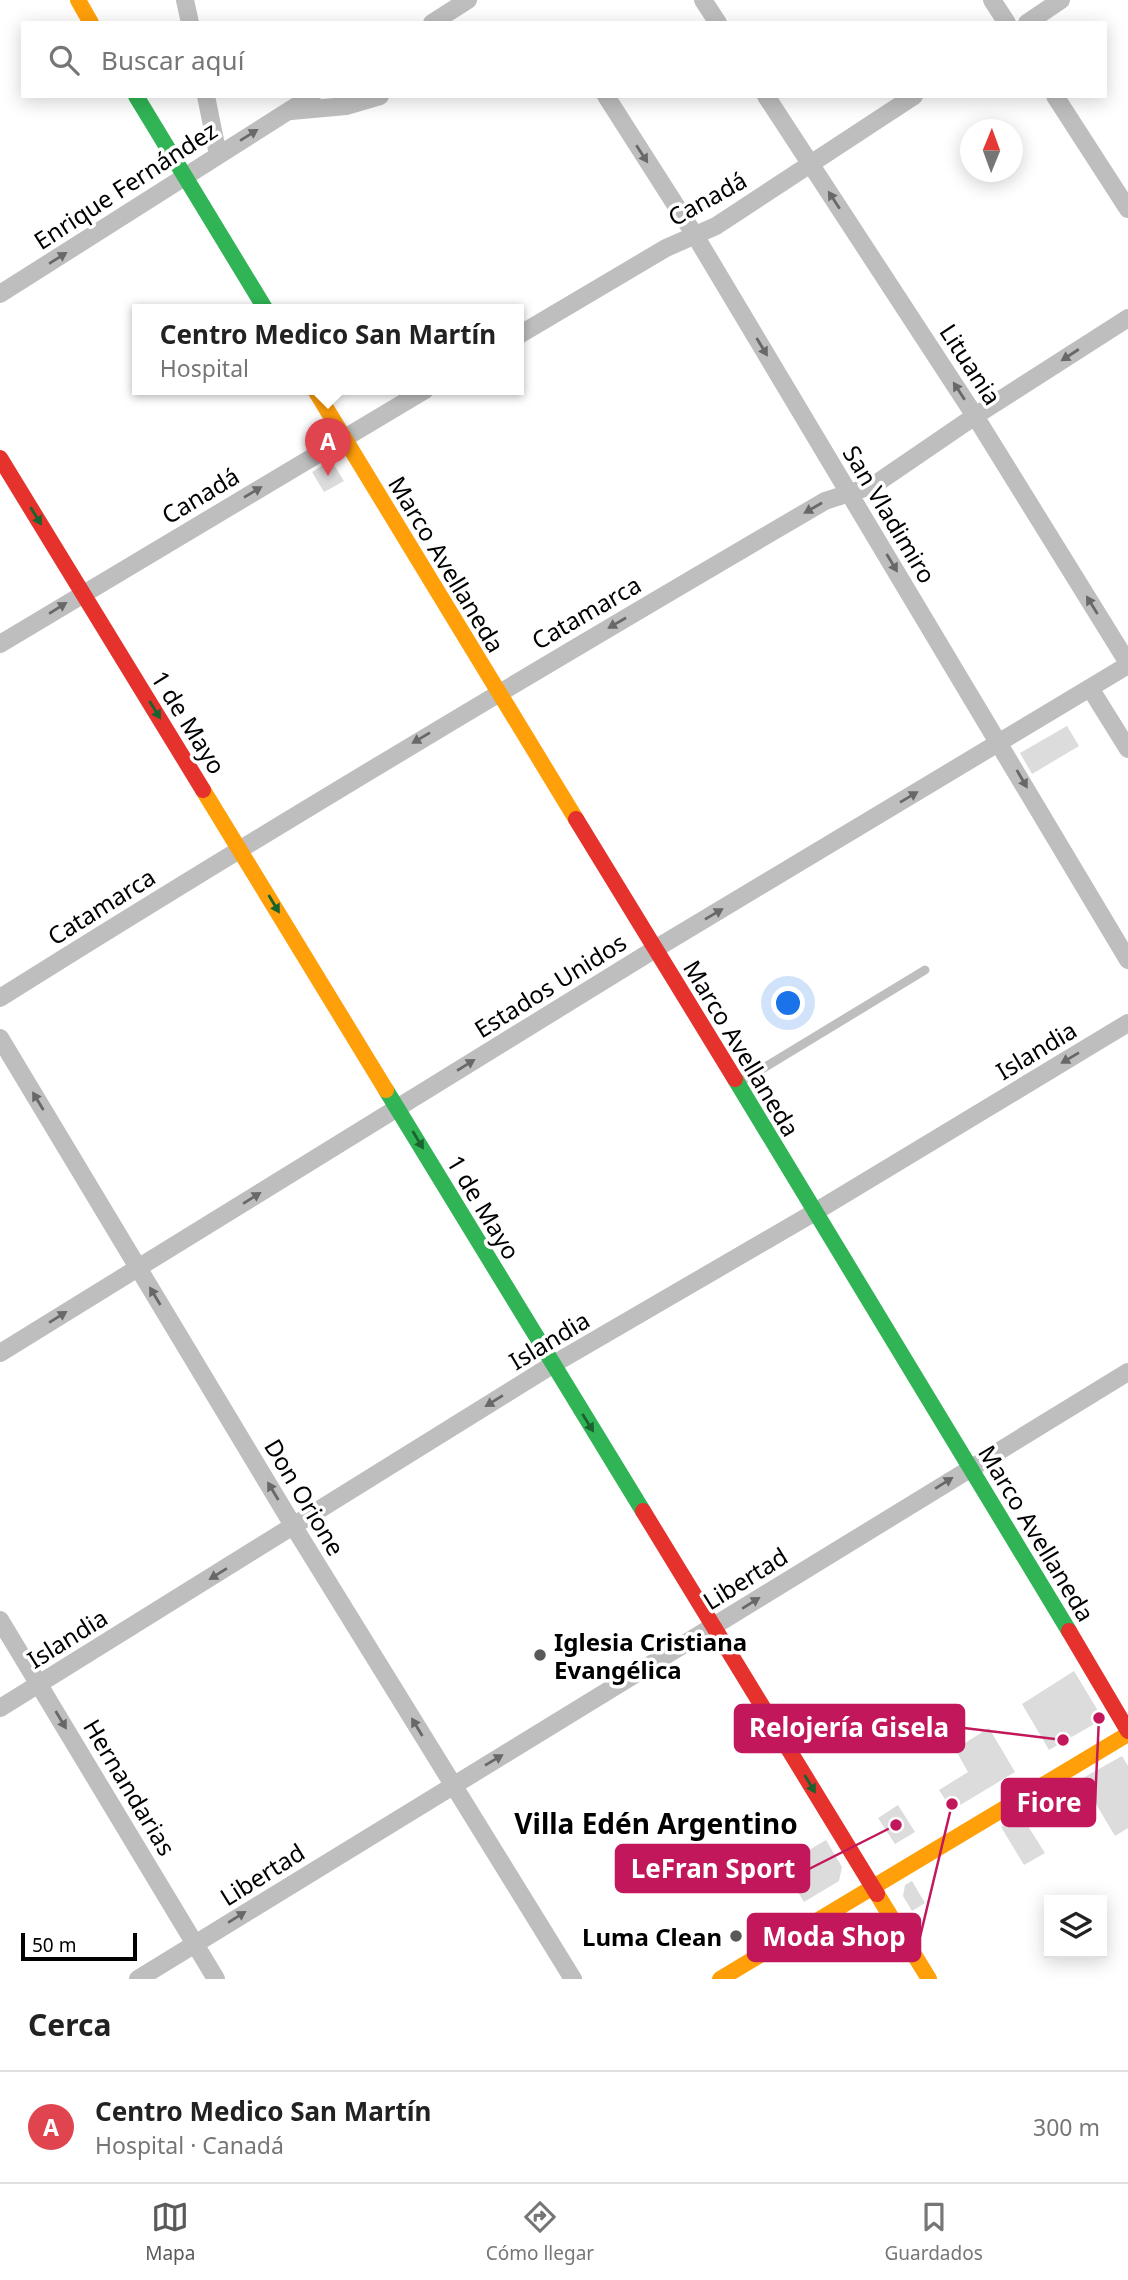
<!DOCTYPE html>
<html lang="es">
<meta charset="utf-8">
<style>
:root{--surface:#fff;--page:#f2f2f2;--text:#222;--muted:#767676;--line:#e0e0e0;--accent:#595959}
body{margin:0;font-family:"Noto Sans",sans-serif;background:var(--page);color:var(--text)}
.controls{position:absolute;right:21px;bottom:21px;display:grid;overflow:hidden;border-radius:0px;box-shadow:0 4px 18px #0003}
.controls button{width:63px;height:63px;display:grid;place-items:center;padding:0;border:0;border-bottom:2px solid var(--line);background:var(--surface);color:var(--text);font:35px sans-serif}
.compass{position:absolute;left:960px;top:119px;width:63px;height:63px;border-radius:50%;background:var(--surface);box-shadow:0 4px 18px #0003;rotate:1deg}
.scale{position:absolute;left:21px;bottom:18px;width:116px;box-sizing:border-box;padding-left:7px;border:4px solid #000;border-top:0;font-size:19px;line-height:24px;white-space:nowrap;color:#000;-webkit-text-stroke:5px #fff;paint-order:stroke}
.you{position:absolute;left:789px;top:1004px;width:24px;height:24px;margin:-18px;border:5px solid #fff;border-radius:50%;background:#1a73e8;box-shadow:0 0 0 10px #1a73e833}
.badge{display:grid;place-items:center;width:46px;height:46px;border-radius:50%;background:var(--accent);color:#fff;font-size:23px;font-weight:700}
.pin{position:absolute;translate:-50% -58px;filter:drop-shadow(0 2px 4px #0008)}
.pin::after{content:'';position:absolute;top:37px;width:24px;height:21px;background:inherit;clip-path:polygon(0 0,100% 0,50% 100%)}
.popup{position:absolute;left:132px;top:304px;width:392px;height:91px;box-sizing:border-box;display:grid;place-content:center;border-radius:0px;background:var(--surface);filter:drop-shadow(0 2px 5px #0005);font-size:23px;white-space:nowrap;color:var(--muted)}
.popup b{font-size:26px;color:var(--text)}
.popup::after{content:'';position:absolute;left:50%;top:100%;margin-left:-14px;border:14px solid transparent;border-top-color:var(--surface)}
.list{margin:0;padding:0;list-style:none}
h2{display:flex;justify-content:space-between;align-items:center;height:91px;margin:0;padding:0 28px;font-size:30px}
h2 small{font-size:23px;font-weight:400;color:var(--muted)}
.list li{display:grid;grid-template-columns:46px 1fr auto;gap:21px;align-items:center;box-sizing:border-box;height:112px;padding:0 28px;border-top:2px solid var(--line)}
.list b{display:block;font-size:26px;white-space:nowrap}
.list p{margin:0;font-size:23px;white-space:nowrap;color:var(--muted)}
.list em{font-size:23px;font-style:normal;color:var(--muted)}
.icon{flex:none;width:38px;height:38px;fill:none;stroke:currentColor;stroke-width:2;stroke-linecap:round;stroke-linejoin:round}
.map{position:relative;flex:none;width:1128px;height:1979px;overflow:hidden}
.search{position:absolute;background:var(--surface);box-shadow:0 4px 18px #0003;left:21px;right:21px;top:21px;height:77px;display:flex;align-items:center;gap:18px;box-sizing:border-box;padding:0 24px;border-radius:0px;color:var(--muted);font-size:26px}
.sheet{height:203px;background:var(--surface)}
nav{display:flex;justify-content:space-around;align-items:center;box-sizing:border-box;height:98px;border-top:2px solid var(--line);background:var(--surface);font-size:19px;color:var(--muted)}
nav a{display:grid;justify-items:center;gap:4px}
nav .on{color:var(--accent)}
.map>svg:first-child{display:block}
</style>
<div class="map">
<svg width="1128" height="1979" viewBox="0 0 1128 1979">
<rect width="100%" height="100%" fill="#fff"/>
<path fill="#dcdcdc" d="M 331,460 L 344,481 L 324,492 L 312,472 Z
M 1067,726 L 1079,746 L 1032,774 L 1020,753 Z
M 1074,1671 L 1103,1719 L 1049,1750 L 1022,1704 Z
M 989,1728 L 1015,1772 L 952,1810 L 939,1790 L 968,1772 L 955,1749 Z
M 1122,1756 L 1128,1766 L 1128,1828 L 1115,1836 L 1081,1779 Z
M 898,1805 L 915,1832 L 895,1844 L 878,1818 Z
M 1021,1815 L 1045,1853 L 1024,1865 L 1001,1827 Z
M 826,1840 L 842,1867 L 839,1881 L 804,1902 L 782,1866 Z
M 912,1881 L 925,1903 L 912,1911 L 903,1896 L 905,1885 Z
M 861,1914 L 871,1916 L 882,1932 L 851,1950 L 848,1946 L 823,1960 L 813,1943 Z"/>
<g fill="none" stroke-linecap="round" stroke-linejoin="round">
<path stroke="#bebebe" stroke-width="9" d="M 739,1083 L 925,970"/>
<path stroke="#bebebe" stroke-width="18" d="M 185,0 L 190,23
M 703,0 L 718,23
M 992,0 L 1007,23
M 432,23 L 468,0
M 1027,23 L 1061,0
M 206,96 L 218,155
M 606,96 L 696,237 L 1128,960
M 766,96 L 975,416 L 1128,663
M 1055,96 L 1128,209
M 291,111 L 346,106 L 380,96
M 0,294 L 312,96
M 519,335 L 666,248 L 716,226 L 914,96
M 0,644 L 425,390
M 1090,688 L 1128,749
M 0,998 C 272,827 548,663 825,501 L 874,485 L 975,416 L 1128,318
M 0,1038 L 294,1527 L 573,1979
M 0,1353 L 655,949 L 1128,665
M 0,1620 L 216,1979
M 0,1708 L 552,1365 L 815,1212 L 1128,1023
M 138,1979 L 1128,1372"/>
<path stroke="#30b455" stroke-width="16" d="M 136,96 L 266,310
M 735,1079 L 1069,1631
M 386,1090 L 643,1511"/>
<path stroke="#ff9f0a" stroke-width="16" d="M 78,0 L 91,23
M 315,390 L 576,819
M 203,790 L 386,1090
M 877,1894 L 929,1979
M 720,1979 L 1128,1734"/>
<path stroke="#e5322d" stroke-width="16" d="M 0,458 L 203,790
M 576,819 L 735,1079
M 643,1511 L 877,1894
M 1069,1631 L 1128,1731"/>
</g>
<defs><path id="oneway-solid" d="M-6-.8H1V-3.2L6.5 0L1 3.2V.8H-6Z" transform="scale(1.75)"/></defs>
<g fill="#686868">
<use href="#oneway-solid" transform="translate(249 135) rotate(-32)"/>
<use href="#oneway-solid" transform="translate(642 154) rotate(57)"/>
<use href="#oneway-solid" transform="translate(834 200) rotate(-123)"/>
<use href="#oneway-solid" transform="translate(58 258) rotate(-32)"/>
<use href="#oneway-solid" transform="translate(762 347) rotate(59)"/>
<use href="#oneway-solid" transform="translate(1070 355) rotate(147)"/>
<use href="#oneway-solid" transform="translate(959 391) rotate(-123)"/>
<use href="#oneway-solid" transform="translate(253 492) rotate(-31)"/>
<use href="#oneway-solid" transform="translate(813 508) rotate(150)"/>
<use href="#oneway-solid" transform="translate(892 563) rotate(59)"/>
<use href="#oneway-solid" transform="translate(1092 605) rotate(-122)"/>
<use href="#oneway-solid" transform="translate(58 608) rotate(-32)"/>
<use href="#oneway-solid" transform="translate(617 623) rotate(150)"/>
<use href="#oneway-solid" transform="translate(421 738) rotate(149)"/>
<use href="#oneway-solid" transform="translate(1022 779) rotate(60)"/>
<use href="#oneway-solid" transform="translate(909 797) rotate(-31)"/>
<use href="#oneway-solid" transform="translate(714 914) rotate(-31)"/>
<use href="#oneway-solid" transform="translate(1070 1058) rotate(149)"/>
<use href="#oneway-solid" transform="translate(466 1065) rotate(-32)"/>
<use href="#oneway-solid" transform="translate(38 1101) rotate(-121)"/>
<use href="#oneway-solid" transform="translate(252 1198) rotate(-32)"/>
<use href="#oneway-solid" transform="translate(155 1296) rotate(-121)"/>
<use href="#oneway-solid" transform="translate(58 1317) rotate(-32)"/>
<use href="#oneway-solid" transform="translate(494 1401) rotate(148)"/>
<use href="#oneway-solid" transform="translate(944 1483) rotate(-32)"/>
<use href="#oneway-solid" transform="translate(273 1491) rotate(-121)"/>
<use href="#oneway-solid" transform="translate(218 1574) rotate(148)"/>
<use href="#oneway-solid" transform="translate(751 1603) rotate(-32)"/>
<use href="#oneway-solid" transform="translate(61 1720) rotate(59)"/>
<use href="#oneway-solid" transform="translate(417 1727) rotate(-121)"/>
<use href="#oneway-solid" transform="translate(494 1760) rotate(-31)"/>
<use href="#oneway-solid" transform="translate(237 1917) rotate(-32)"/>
</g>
<g fill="#1a632f">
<use href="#oneway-solid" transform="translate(36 516) rotate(58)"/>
<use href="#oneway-solid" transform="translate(155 710) rotate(58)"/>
<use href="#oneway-solid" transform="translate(274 904) rotate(59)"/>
<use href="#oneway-solid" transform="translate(418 1140) rotate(59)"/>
<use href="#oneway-solid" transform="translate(588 1423) rotate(58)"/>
<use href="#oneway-solid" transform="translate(810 1784) rotate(59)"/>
</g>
<g fill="#595959" stroke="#fff" stroke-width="2.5">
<circle cx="540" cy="1655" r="7"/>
<circle cx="736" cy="1936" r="7"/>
</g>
<g text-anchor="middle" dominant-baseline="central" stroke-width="7" stroke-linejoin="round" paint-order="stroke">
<g font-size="24" fill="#000" stroke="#fff">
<text transform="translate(125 185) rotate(-33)">Enrique Fernández</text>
<text transform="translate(707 198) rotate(-29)">Canadá</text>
<text transform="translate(971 364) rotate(57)">Lituania</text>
<text transform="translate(200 495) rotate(-31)">Canadá</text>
<text transform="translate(890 514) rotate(59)">San Vladimiro</text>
<text transform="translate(447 564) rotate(59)">Marco Avellaneda</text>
<text transform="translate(586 612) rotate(-30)">Catamarca</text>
<text transform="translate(189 722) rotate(58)">1 de Mayo</text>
<text transform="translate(101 906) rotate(-32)">Catamarca</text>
<text transform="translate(550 985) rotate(-32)">Estados Unidos</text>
<text transform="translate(742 1048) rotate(59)">Marco Avellaneda</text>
<text transform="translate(1036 1050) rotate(-31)">Islandia</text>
<text transform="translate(484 1207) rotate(59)">1 de Mayo</text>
<text transform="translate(549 1340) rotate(-31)">Islandia</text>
<text transform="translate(305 1497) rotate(59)">Don Orione</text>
<text transform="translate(1037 1533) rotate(59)">Marco Avellaneda</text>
<text transform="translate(745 1578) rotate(-32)">Libertad</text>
<text transform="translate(67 1638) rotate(-32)">Islandia</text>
<text transform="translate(130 1787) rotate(59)">Hernandarias</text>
<text transform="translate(262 1874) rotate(-32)">Libertad</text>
</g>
<g font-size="24" font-weight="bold" fill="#000" stroke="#fff" text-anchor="start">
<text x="554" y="1641">Iglesia Cristiana<tspan x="554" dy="28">Evangélica</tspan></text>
<text x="722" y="1936" text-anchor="end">Luma Clean</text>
</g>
<g font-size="28" font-weight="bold" fill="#000" stroke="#fff">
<text x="656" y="1823">Villa Edén Argentino</text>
</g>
</g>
<path fill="none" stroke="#c2185b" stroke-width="2.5" d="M1063 1740L964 1728M1099 1718L1095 1803M896 1825L809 1869M952 1804L920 1937"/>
<g fill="#c2185b" stroke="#fff" stroke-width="2.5">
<circle cx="1063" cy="1740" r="7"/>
<circle cx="1099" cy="1718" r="7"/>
<circle cx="896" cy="1825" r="7"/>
<circle cx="952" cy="1804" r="7"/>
</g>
<g fill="#c2185b" stroke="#c2185b" stroke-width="2.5">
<rect x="735" y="1705" width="229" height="47" rx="7"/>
<rect x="1002" y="1779" width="93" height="47" rx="7"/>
<rect x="616" y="1845" width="193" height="47" rx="7"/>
<rect x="748" y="1914" width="172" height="47" rx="7"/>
</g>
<g font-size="26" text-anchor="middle" font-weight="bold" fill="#fff">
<text x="849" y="1737">Relojería Gisela</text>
<text x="1049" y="1812">Fiore</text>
<text x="713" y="1878">LeFran Sport</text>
<text x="834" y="1946">Moda Shop</text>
</g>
</svg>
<div class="controls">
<button><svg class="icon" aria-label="layers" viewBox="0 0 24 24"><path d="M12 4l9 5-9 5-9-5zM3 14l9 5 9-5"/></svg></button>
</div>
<svg class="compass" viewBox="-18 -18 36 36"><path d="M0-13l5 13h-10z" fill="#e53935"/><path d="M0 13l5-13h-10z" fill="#767676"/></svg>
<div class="scale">50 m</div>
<div class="you"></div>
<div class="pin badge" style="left:328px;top:476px;background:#e0444e">A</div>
<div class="popup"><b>Centro Medico San Martín</b>Hospital</div>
<div class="search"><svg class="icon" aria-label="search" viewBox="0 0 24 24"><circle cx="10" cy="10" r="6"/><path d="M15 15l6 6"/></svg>Buscar aquí</div>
</div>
<section class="sheet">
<h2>Cerca<small></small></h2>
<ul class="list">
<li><span class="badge" style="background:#e0444e">A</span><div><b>Centro Medico San Martín</b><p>Hospital · Canadá</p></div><em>300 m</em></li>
</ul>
</section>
<nav>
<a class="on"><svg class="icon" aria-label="map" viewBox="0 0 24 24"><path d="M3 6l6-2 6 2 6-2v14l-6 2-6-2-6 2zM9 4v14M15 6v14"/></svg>Mapa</a>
<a><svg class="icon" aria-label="directions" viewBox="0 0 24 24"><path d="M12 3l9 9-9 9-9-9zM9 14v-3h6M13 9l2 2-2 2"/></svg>Cómo llegar</a>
<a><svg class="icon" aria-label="saved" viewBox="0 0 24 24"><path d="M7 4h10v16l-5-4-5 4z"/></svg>Guardados</a>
</nav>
